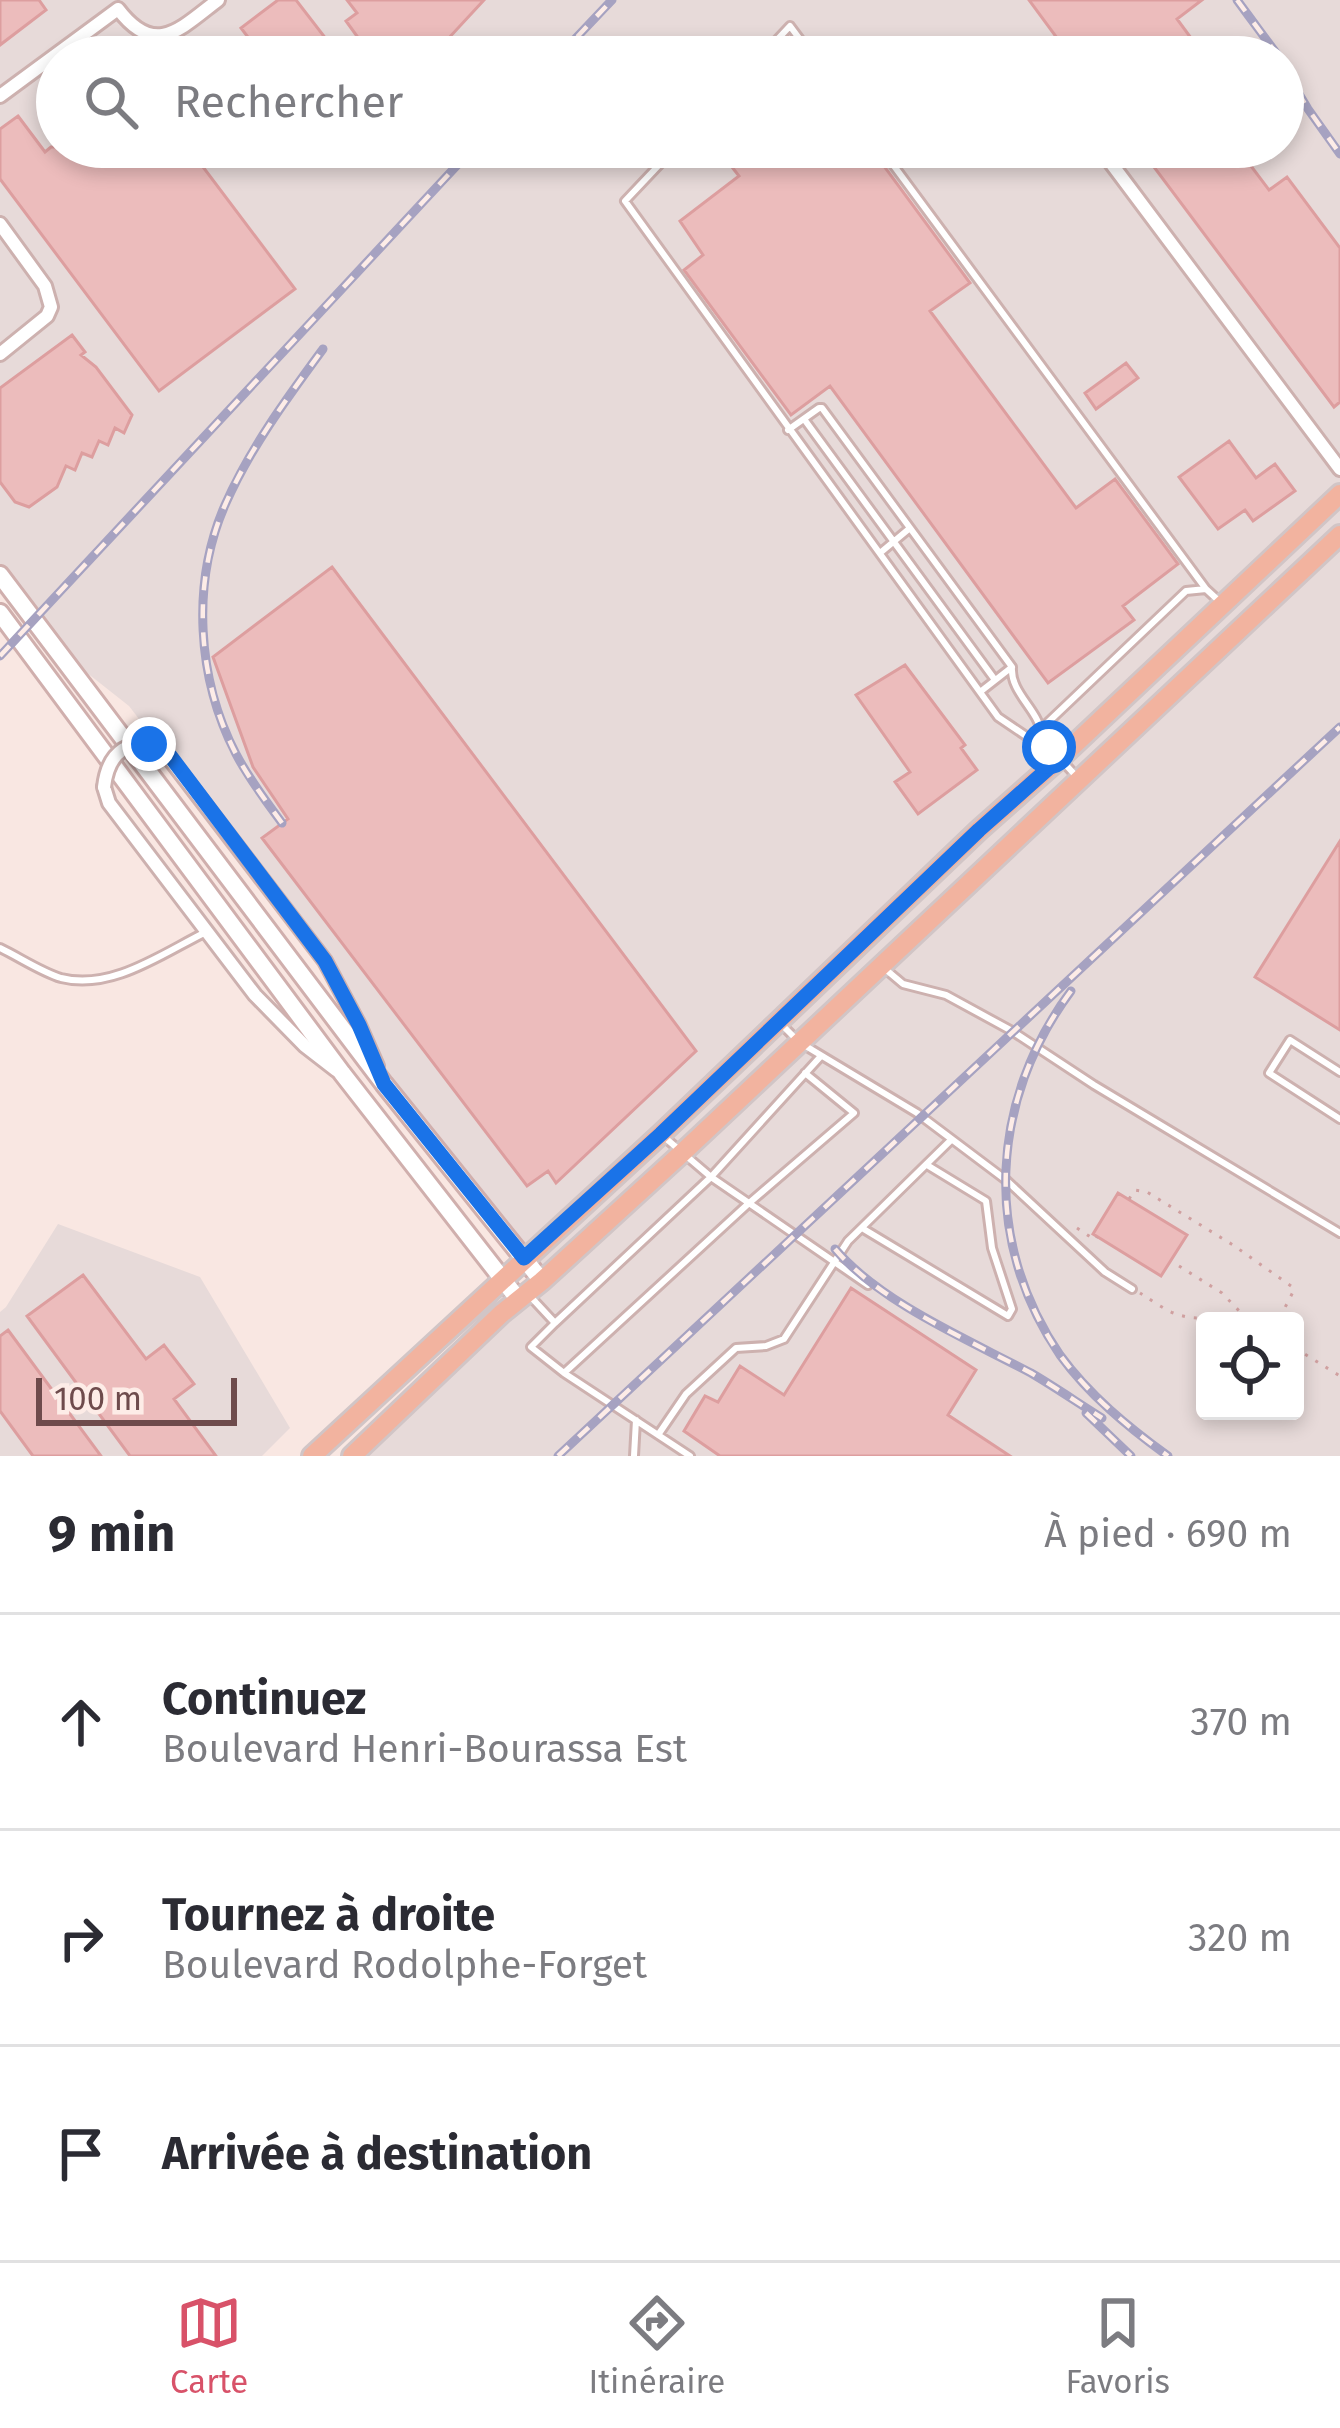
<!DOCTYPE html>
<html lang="fr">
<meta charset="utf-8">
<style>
:root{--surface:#fff;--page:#f2f2f3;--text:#2b2b33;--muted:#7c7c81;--line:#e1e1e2;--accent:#d85269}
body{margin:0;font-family:"Fira Sans",sans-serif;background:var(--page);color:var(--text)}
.controls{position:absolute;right:36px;bottom:36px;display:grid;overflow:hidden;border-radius:12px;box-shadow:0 6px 18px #0003}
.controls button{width:108px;height:108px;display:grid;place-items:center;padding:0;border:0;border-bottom:3px solid var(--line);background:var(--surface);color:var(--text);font:60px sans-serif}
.scale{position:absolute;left:36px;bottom:30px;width:201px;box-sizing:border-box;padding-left:12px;border:6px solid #6e4b4c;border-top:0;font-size:33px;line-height:42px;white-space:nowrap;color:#6e4b4c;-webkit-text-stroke:9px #fdece7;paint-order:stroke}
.stop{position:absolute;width:36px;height:36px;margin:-27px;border:9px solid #1a73e8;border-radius:50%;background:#fff}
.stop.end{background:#1a73e8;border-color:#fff;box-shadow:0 3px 12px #0008}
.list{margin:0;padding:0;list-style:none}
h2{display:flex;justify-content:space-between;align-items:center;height:156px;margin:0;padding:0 48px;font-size:51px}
h2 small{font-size:39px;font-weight:400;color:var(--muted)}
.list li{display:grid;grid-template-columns:78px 1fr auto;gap:36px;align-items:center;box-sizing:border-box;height:216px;padding:0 48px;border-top:3px solid var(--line)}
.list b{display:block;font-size:45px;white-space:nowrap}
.list p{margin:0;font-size:39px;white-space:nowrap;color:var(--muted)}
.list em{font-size:39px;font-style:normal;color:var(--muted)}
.icon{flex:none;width:66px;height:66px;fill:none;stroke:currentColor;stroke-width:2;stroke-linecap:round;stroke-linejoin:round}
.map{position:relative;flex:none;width:1340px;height:1456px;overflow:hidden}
.search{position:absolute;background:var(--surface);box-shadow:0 6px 18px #0003;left:36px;right:36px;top:36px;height:132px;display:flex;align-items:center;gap:30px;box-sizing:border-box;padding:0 42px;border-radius:66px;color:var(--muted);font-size:45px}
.sheet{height:804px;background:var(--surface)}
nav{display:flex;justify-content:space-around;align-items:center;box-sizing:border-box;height:168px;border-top:3px solid var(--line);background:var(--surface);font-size:33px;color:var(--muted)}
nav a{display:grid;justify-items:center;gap:6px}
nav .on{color:var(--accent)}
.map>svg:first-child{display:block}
</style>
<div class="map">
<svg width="1340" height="1456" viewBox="0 0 1340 1456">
<rect width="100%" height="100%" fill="#f9e7e2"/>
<path fill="#e7dad9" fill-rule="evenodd" d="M 0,0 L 1340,0 L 1340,1456 L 361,1456 L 542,1280 L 384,1084 L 312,943 L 129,706 L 58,650 L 0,578 ZM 57,57 L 1283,57 L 1283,147 L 57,147 ZM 1205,1321 L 1295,1321 L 1295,1411 L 1205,1411 Z
M 58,1224 L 200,1277 L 290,1428 L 262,1456 L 0,1456 L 0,1312 L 6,1307 Z"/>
<path fill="#ecbcbc" stroke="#dd9e9f" stroke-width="3" d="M 0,0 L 39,0 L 46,10 L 0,45 Z
M 278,0 L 296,0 L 340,57 L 263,57 L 241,28 Z
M 347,0 L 484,0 L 447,40 L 441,39 L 439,57 L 372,57 L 346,21 L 357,13 Z
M 1029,0 L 1202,0 L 1177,19 L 1205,57 L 1071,57 Z
M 18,116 L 45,152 L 51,147 L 188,147 L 295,289 L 159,391 L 0,179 L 0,129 Z
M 750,147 L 870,147 L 970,283 L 930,311 L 1076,508 L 1115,479 L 1178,564 L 1123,606 L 1134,620 L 1048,683 L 830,386 L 791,415 L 684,270 L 703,255 L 680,221 L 739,176 L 732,167 Z
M 1139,147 L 1218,147 L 1230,162 L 1242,154 L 1269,190 L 1287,177 L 1340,248 L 1340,402 L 1334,407 Z
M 72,335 L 85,352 L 81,355 L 96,367 L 132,415 L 124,433 L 115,428 L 108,445 L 99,441 L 92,457 L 82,453 L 75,470 L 66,466 L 57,487 L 29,507 L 15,502 L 0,482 L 0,388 Z
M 1126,363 L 1138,378 L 1096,409 L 1085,393 Z
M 1229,441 L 1256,478 L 1275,464 L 1295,491 L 1253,521 L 1245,510 L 1218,529 L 1179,477 Z
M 332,567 L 696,1051 L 556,1183 L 548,1171 L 527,1186 L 262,838 L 288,819 L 253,767 L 213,657 Z
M 905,665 L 965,745 L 961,748 L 977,770 L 918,814 L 895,782 L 910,772 L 856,695 Z
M 1340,841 L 1340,1030 L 1255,977 Z
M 1118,1193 L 1187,1235 L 1161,1276 L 1093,1234 Z
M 83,1275 L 146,1359 L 164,1345 L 194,1384 L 174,1399 L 216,1456 L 130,1456 L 27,1316 Z
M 851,1288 L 976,1370 L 948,1415 L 1010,1456 L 720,1456 L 684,1431 L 705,1396 L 718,1402 L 740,1366 L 784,1395 Z
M 8,1330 L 101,1456 L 33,1456 L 0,1411 L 0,1336 Z"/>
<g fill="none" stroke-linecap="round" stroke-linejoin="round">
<defs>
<path id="lane" d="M 761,57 L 790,26 L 813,57
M 676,147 L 625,201 L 998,717 L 1029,738 L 1042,739 C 1042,711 1010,695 1012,667 L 822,408 L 819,408 L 788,430
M 880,147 L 1206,589
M 804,419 L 995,680
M 880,553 L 910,528
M 980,692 L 1012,667
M 1042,728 L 1186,591 L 1206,589 L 1219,601
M 1042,739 L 1077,777
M 0,948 C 19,957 41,972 61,978 C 112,991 163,953 206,932
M 884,968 L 903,984 L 946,995 L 1012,1031 L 1094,1085 L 1340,1233
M 781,1024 L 799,1042 L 917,1113 L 1006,1180 L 1105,1272 L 1132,1289
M 1340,1072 L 1290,1040 L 1269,1073 L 1340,1119
M 663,1136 L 711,1177 L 821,1056
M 862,1228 L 1008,1316 L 1012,1309 L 992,1248 L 986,1201 L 927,1165
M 529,1295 L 555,1323 L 711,1177 L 868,1285
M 555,1323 L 531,1347 L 564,1373 L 690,1456
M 564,1373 L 748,1204 L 854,1113 L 805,1073
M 658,1435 L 686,1394 L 736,1348 L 766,1346 L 784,1339 L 848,1241 L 951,1140
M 634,1456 L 636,1420"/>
<path id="street" d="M 0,96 L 118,9 C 155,58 180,29 218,0
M 1099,147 L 1340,469
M 0,224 L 45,286 L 51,307 L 47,316 L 0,354
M 163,750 L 325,961 L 359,1025 L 377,1066
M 104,787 L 109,803 L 255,995 L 305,1046 L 336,1070"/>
<path id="secondary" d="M 0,575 L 384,1084 L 542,1281
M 0,613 L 342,1073 L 518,1299"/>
<path id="primary" d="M 312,1456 L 661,1134 L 979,830 L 1059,759 L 1340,494
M 352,1456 L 501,1314 L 542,1281 L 681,1154 L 1340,535"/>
</defs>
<use href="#lane" stroke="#cdb1af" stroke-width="12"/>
<use href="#street" stroke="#cdb1af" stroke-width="18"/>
<use href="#secondary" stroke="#d0afad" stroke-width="22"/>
<use href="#primary" stroke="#d1c5c6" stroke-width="24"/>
<path stroke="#d0a0a0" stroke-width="3" stroke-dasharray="3 9" stroke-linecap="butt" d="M 1129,1199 L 1135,1190 L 1147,1192 L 1233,1245 L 1291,1286 L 1294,1290 L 1278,1321
M 1077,1228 L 1095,1240 L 1097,1237
M 1179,1266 L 1222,1293 L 1244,1316
M 1140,1293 C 1153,1301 1168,1313 1183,1316 C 1205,1322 1231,1313 1251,1321
M 1295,1348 L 1340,1376"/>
<use href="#lane" stroke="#fff" stroke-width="6"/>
<use href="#street" stroke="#fff" stroke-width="12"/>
<use href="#secondary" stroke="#fff" stroke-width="16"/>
<use href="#primary" stroke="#f2b39f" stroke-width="18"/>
<defs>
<path id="rail" d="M 1237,0 L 1279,57
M 558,57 L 612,0
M 1283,67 L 1308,109 L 1340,154
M 0,656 L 474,147
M 282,823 C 266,801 249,779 236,754 C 197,679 191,583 225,505 C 250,448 287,398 323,349
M 1071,991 C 990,1100 982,1241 1060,1355 C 1089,1395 1128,1427 1168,1456
M 835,1249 C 881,1303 969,1340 1031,1373 C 1055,1387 1078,1403 1102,1418
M 1086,1413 L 1131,1456
M 558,1456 L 1340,727"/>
</defs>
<use href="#rail" stroke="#a6a2c1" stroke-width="9"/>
<use href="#rail" stroke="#fdece7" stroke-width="4.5" stroke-dasharray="14" stroke-linecap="butt"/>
<defs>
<path id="street-bridge" d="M 104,787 C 108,752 130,735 163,750"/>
</defs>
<use href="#street-bridge" stroke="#cdb1af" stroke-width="18" stroke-linecap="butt"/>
<use href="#street-bridge" stroke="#fff" stroke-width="12"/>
</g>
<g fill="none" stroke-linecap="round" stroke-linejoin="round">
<path stroke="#1a73e8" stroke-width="15" d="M 149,744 L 171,757 L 325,961 L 359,1025 L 384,1084 L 524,1258 L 661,1134 L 979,830 L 1059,759 L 1049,747"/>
</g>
</svg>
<div class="controls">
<button><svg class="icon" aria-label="locate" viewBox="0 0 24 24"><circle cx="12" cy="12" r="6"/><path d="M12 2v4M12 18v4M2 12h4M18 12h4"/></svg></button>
</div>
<div class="scale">100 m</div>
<div class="stop" style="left:1049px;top:747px"></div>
<div class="stop end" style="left:149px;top:744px"></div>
<div class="search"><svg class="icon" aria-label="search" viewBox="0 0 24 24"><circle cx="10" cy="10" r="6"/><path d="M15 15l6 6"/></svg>Rechercher</div>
</div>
<section class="sheet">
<h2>9 min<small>À pied · 690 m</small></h2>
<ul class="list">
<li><svg class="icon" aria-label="ahead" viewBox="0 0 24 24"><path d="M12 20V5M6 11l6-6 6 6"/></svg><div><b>Continuez</b><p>Boulevard Henri-Bourassa Est</p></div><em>370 m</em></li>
<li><svg class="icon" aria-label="right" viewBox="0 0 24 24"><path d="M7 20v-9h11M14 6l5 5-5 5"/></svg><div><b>Tournez à droite</b><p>Boulevard Rodolphe-Forget</p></div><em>320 m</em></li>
<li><svg class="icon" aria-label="arrive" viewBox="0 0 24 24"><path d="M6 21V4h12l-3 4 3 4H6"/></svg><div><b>Arrivée à destination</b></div></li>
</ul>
</section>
<nav>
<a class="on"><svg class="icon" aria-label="map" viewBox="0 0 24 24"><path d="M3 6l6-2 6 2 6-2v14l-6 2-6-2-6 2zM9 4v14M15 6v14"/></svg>Carte</a>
<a><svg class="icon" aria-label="directions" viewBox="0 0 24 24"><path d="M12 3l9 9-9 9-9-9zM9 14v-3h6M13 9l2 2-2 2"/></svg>Itinéraire</a>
<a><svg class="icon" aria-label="saved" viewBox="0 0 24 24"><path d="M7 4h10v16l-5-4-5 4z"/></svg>Favoris</a>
</nav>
